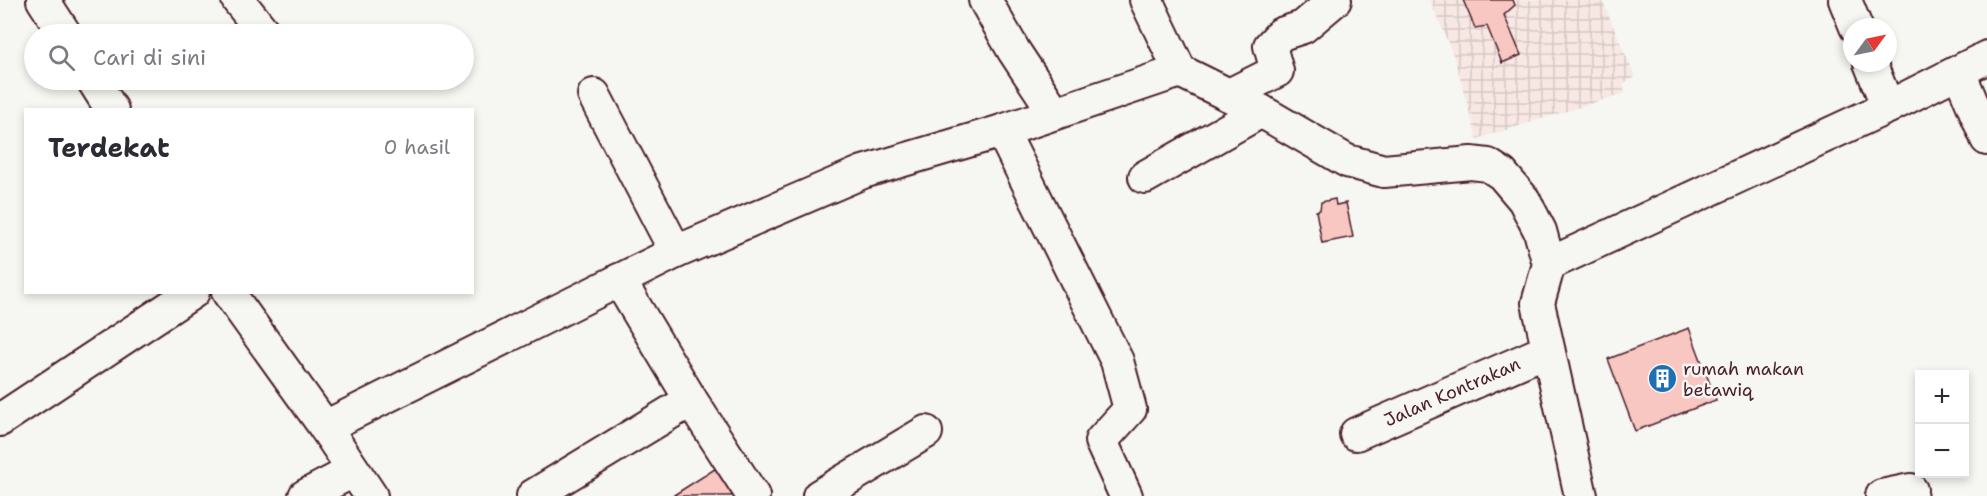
<!DOCTYPE html>
<html lang="id">
<meta charset="utf-8">
<style>
:root{--surface:#fff;--page:#f2f2f3;--text:#2b2b33;--muted:#7c7c81;--line:#e1e1e2}
body{margin:0;font-family:"Shantell Sans",sans-serif;background:var(--page);color:var(--text)}
.controls{position:absolute;right:18px;bottom:18px;display:grid;overflow:hidden;border-radius:0px;box-shadow:0 3px 9px #0003}
.controls button{width:54px;height:54px;display:grid;place-items:center;padding:0;border:0;border-bottom:2px solid var(--line);background:var(--surface);color:var(--text);font:30px sans-serif}
.compass{position:absolute;left:1843px;top:18px;width:54px;height:54px;border-radius:50%;background:var(--surface);box-shadow:0 3px 9px #0003;rotate:57deg}
.list{margin:0;padding:0;list-style:none}
h2{display:flex;justify-content:space-between;align-items:center;height:78px;margin:0;padding:0 24px;font-size:26px}
h2 small{font-size:20px;font-weight:400;color:var(--muted)}
.icon{flex:none;width:33px;height:33px;fill:none;stroke:currentColor;stroke-width:2;stroke-linecap:round;stroke-linejoin:round}
.map{position:relative;flex:none;width:1987px;height:496px;overflow:hidden}
.search{position:absolute;background:var(--surface);box-shadow:0 3px 9px #0003;left:24px;top:24px;width:450px;height:66px;display:flex;align-items:center;gap:15px;box-sizing:border-box;padding:0 21px;border-radius:33px;color:var(--muted);font-size:22px}
.panel{position:absolute;background:var(--surface);box-shadow:0 3px 9px #0003;left:24px;top:108px;width:450px;height:186px;border-radius:0px}
.map>svg:first-child{display:block}
</style>
<div class="map">
<svg width="1987" height="496" viewBox="0 0 1987 496">
<defs>
<pattern id="industrial-grid" width="8" height="8" patternUnits="userSpaceOnUse" patternTransform="scale(1.5)"><rect width="8" height="8" fill="#f7e8e4"/><path d="M0 4h8M4 0v8" fill="none" stroke="#d5c7c4"/></pattern>
</defs>
<rect width="100%" height="100%" fill="#f6f6f2"/>
<filter id="ink" filterUnits="userSpaceOnUse"><feTurbulence type="fractalNoise" baseFrequency=".0167" numOctaves="2"/><feDisplacementMap in="SourceGraphic" scale="12" xChannelSelector="R" yChannelSelector="G"/><feConvolveMatrix kernelMatrix="1 2 1 2 8 2 1 2 1" color-interpolation-filters="sRGB"/></filter>
<g filter="url(#ink)">
<path fill="url(#industrial-grid)" d="M 1430,0 L 1602,0 L 1635,77 L 1623,84 L 1625,93 L 1477,139 L 1454,57 Z"/>
<path fill="#f8c7c2" stroke="#4a1f2b" stroke-width="1.5" d="M 1463,0 L 1513,0 L 1515,5 L 1504,15 L 1521,55 L 1502,63 L 1487,26 L 1475,28 Z
M 1335,199 L 1336,205 L 1346,203 L 1353,237 L 1322,243 L 1316,211 L 1320,210 L 1321,202 Z
M 1689,328 L 1716,400 L 1635,431 L 1608,359 Z
M 721,465 L 741,496 L 675,496 L 674,495 Z"/>
<g fill="none" stroke-linecap="round" stroke-linejoin="round">
<defs>
<g id="minor">
<path d="M 43,0 L 65,34"/>
<path d="M 238,0 L 265,34"/>
<path d="M 985,0 L 1014,51 L 1055,113"/>
<path d="M 1146,0 L 1180,71 L 1261,111 L 1347,161 L 1384,171 L 1471,163 L 1488,165 L 1502,174 L 1524,200 L 1540,231 L 1549,264 L 1538,303 L 1581,496"/>
<path d="M 1845,0 L 1856,27"/>
<path d="M 1870,63 L 1888,107"/>
<path d="M 1959,72 L 1987,139"/>
<path d="M 93,80 L 112,110"/>
<path d="M 594,95 L 676,252"/>
<path d="M 1229,95 L 1277,71 L 1270,46 L 1281,34 L 1303,27 L 1335,0"/>
<path d="M 1002,131 L 1117,361 L 1130,409 L 1101,441 L 1126,496"/>
<path d="M 1145,177 L 1261,111"/>
<path d="M 1549,264 L 1888,107 L 1987,57"/>
<path d="M 619,280 L 691,400 L 753,496"/>
<path d="M 228,292 L 325,427 L 371,496"/>
<path d="M 0,420 L 193,292"/>
<path d="M 325,427 L 676,252 L 863,172 L 1002,131 L 1180,71"/>
<path id="s1" d="M 1356,434 L 1548,350"/>
<path d="M 305,496 L 353,471"/>
<path d="M 533,496 L 691,400"/>
<path d="M 819,496 L 926,432"/>
<path d="M 1882,496 L 1911,490"/>
</g>
</defs>
<use href="#minor" stroke="#4a1f2b" stroke-width="36"/>
<use href="#minor" stroke="#f6f6f2" stroke-width="32"/>
</g>
</g>
<defs>
<symbol id="building-disc" viewBox="-11 -11 22 22"><circle r="9.5" fill="#1f6fb2" stroke="#f6f6f2"/><path d="M-4-6H4V6H1V3H-1V6H-4ZM-2.5-4.3h1.7v1.8h-1.7ZM.8-4.3h1.7v1.8H.8ZM-2.5-1h1.7V.8h-1.7ZM.8-1h1.7V.8H.8Z" fill="#fff"/></symbol>
</defs>
<g fill-rule="evenodd">
<use href="#building-disc" x="1646" y="362" width="33" height="33"/>
</g>
<g text-anchor="middle" dominant-baseline="central" stroke-width="5" stroke-linejoin="round" paint-order="stroke">
<g font-size="18" fill="#4a1f2b" stroke="#f6f6f2" text-anchor="start">
<text x="1683" y="369">rumah makan<tspan x="1683" dy="21">betawiq</tspan></text>
</g>
<g font-size="18" fill="#4a1f2b" stroke="#f6f6f2">
<text stroke="none"><textPath href="#s1" startOffset="105">Jalan Kontrakan</textPath></text>
</g>
</g>
</svg>
<div class="controls">
<button>+</button>
<button>−</button>
</div>
<svg class="compass" viewBox="-18 -18 36 36"><path d="M0-13l5 13h-10z" fill="#e53935"/><path d="M0 13l5-13h-10z" fill="#7c7c81"/></svg>
<div class="search"><svg class="icon" aria-label="search" viewBox="0 0 24 24"><circle cx="10" cy="10" r="6"/><path d="M15 15l6 6"/></svg>Cari di sini</div>
<section class="panel">
<h2>Terdekat<small>0 hasil</small></h2>
<ul class="list">
</ul>
</section>
</div>
